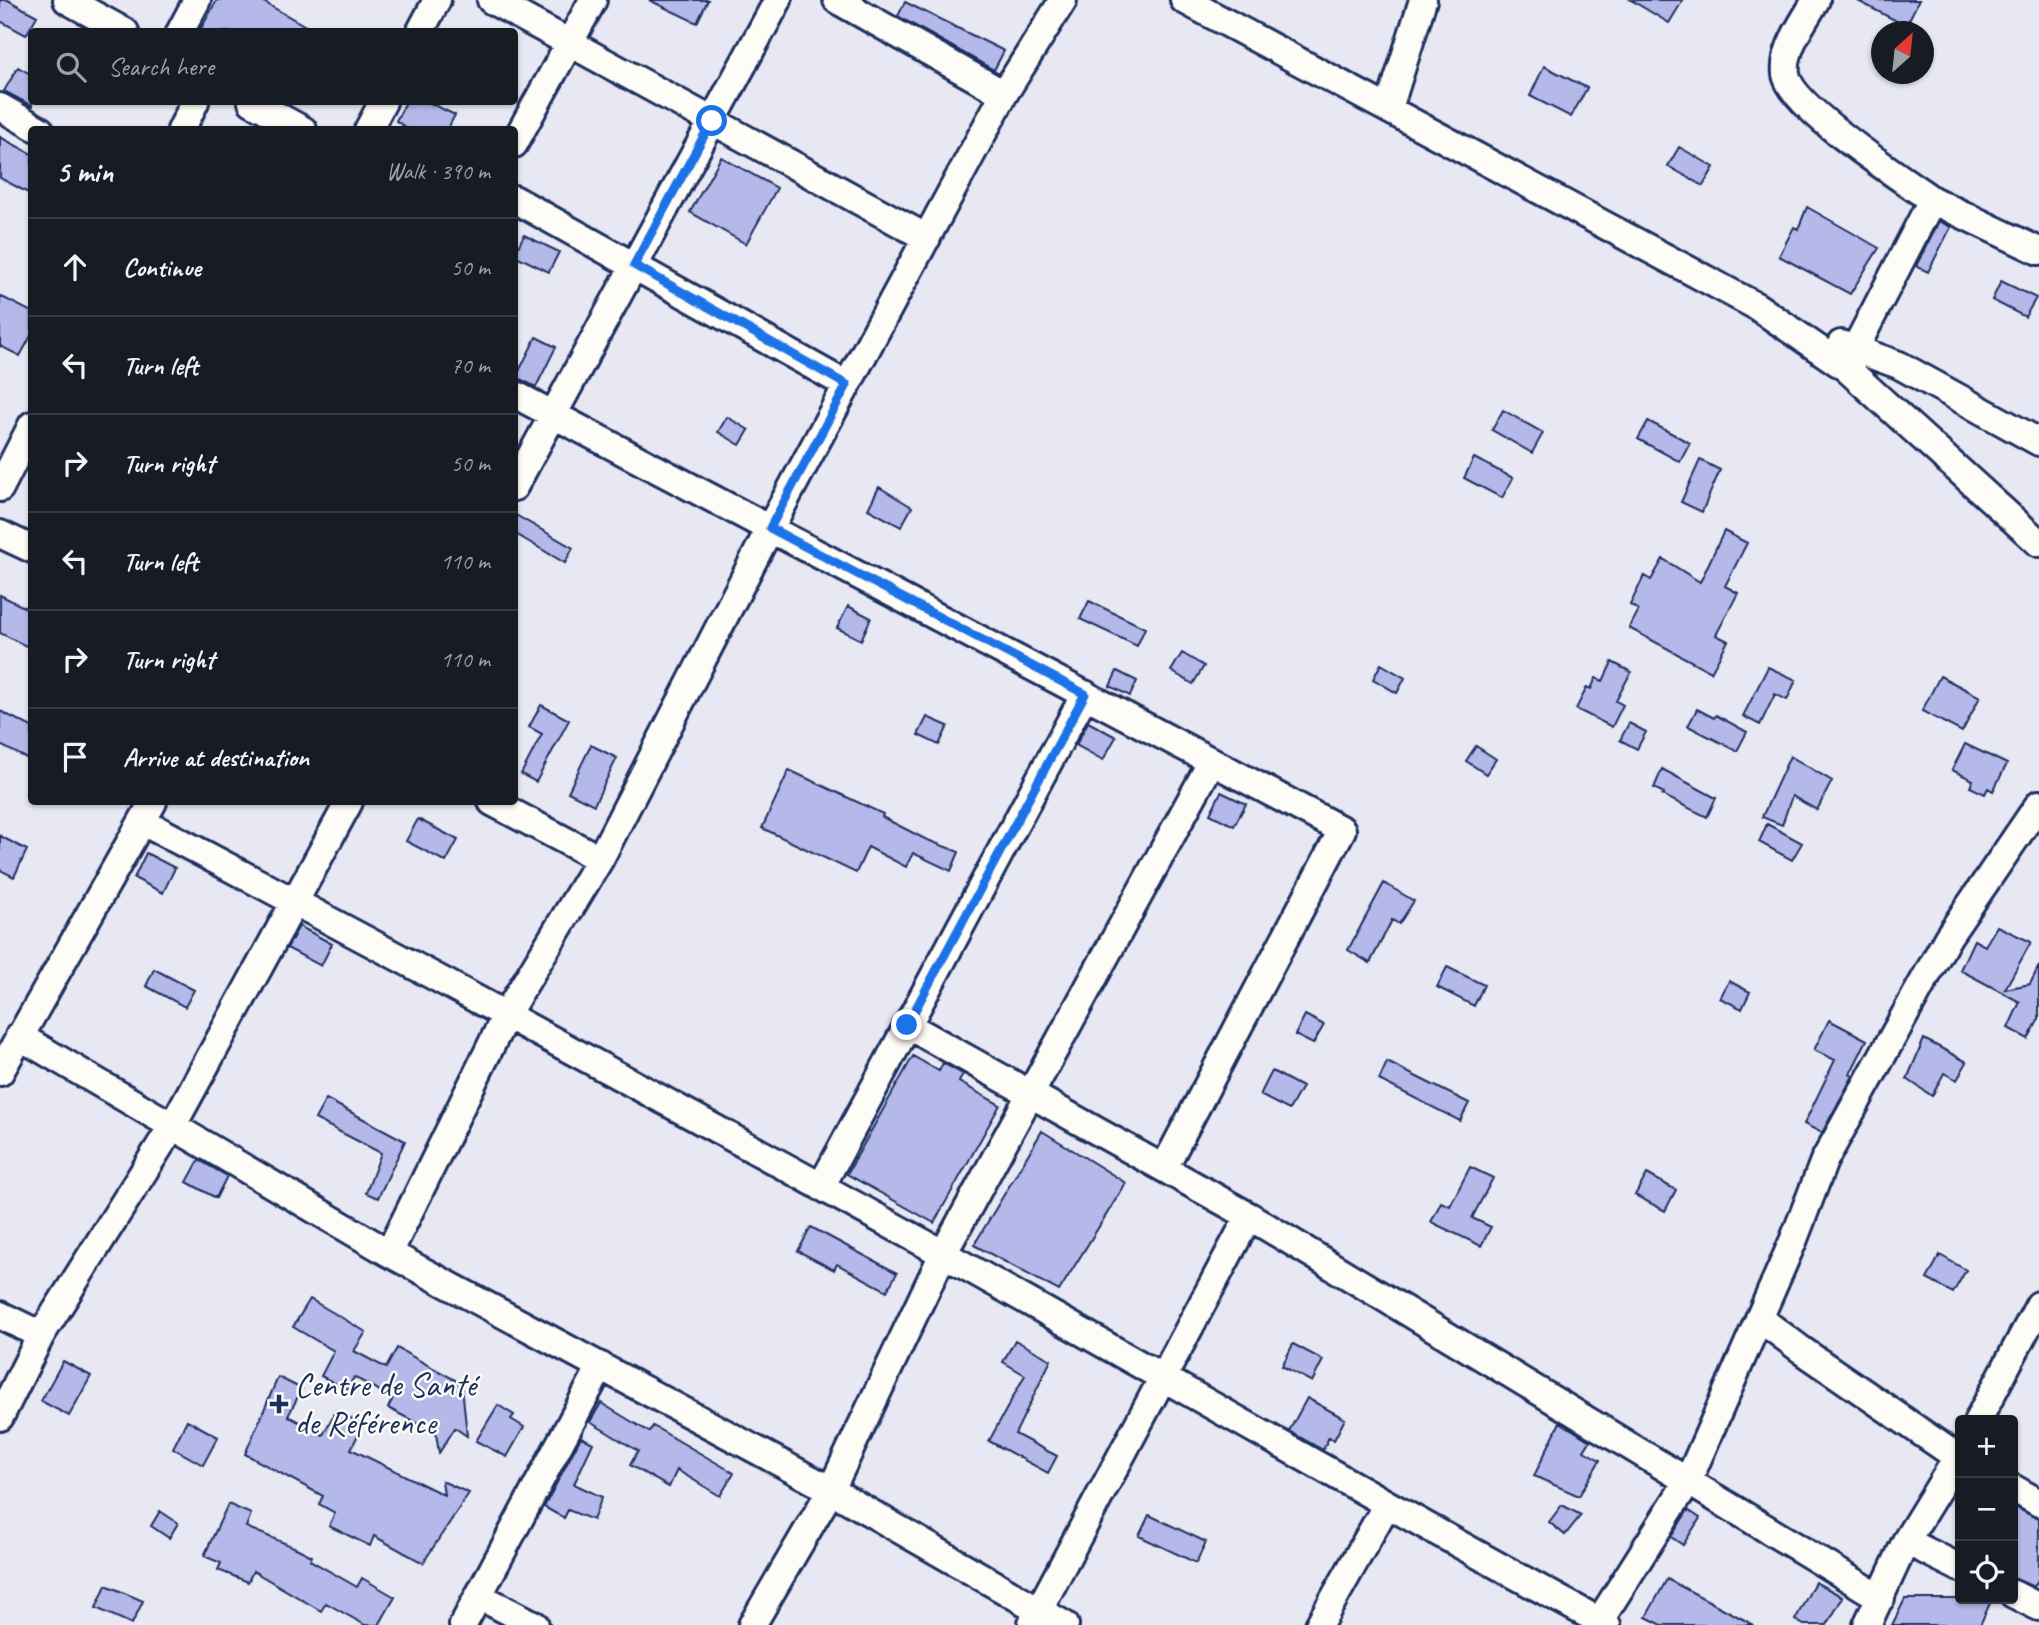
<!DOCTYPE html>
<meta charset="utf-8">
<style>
:root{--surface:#171b24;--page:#20242c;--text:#f1f3f6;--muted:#9ea1a6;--line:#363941}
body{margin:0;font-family:Caveat,sans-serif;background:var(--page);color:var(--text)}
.controls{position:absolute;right:21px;bottom:21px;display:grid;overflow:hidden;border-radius:7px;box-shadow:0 2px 5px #0004}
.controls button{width:63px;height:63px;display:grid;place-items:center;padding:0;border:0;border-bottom:2px solid var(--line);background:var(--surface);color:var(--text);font:35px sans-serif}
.compass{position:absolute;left:1871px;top:21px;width:63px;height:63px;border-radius:50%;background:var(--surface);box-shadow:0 2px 5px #0004;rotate:27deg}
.stop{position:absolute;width:21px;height:21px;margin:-16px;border:5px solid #1a73e8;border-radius:50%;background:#fff}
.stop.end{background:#1a73e8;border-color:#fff;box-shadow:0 2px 7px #0008}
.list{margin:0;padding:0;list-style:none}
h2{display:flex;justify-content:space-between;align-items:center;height:91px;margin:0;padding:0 28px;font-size:30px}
h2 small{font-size:23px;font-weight:400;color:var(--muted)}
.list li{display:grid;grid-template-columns:46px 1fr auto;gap:21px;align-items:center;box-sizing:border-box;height:98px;padding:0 28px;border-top:2px solid var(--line)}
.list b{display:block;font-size:26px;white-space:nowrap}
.list em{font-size:23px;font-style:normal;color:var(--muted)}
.icon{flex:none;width:38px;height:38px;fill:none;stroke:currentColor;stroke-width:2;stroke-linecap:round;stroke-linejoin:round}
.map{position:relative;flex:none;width:2039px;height:1625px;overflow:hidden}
.search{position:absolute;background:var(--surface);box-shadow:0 2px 5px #0004;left:28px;top:28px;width:490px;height:77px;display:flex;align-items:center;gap:18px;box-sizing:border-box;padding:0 24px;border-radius:7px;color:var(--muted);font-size:26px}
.panel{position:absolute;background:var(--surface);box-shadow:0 2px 5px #0004;left:28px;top:126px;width:490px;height:679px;border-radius:7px}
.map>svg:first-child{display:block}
</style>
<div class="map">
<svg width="2039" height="1625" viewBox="0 0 2039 1625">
<rect width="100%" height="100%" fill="#e7e8f3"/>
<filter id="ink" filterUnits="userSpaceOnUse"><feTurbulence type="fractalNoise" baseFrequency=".0143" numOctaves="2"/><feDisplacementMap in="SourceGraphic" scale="14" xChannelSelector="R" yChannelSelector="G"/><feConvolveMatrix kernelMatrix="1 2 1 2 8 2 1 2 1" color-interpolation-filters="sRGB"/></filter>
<g filter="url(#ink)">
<path fill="#b4b9ea" stroke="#1b2f5e" stroke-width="2" d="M 0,0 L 8,0 L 37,16 L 26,35 L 0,21 Z
M 217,0 L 260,0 L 316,32 L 199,32 Z
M 649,0 L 708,0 L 697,23 Z
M 1631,0 L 1683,0 L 1669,23 Z
M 1856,0 L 1919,0 L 1906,26 Z
M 905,2 L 1004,51 L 994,70 L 898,16 Z
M 1544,66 L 1587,88 L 1571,117 L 1530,96 Z
M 18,67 L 32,75 L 32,106 L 4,91 Z
M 406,102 L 428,102 L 455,115 L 447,130 L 410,130 L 396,121 Z
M 0,137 L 32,154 L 32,195 L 0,178 Z
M 1679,147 L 1714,167 L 1703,186 L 1668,166 Z
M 721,157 L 777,188 L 746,244 L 690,212 Z
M 1807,207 L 1879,248 L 1850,294 L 1779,256 L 1794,227 L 1798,229 Z
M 1939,221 L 1951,227 L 1928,272 L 1916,266 Z
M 524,235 L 559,252 L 549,272 L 514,255 Z
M 2001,281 L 2036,298 L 2025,317 L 1992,300 Z
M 0,296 L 32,312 L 32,334 L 20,356 L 0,346 Z
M 536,337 L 556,347 L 536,387 L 516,377 Z
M 1503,410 L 1543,433 L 1532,453 L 1492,430 Z
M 727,417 L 749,430 L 740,445 L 718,432 Z
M 1648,421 L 1690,443 L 1680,462 L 1638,439 Z
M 1474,458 L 1513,478 L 1502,498 L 1464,478 Z
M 1700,460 L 1720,470 L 1702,512 L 1681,502 Z
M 879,487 L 912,507 L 901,527 L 868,509 Z
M 514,514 L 573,548 L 565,563 L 514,533 Z
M 1724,531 L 1747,543 L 1725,586 L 1738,593 L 1716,635 L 1728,641 L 1711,672 L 1629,628 L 1639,610 L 1630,605 L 1644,576 L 1651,580 L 1663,559 L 1700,582 Z
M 0,595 L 32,611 L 32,649 L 0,633 Z
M 1089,601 L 1145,628 L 1137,646 L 1080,619 Z
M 848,606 L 871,618 L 861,640 L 837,628 Z
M 1182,653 L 1204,666 L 1193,684 L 1171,671 Z
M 1612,662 L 1631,672 L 1616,701 L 1623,705 L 1612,727 L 1576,709 L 1587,687 L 1591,689 L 1596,678 L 1603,681 Z
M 1381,664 L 1405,678 L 1397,693 L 1373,679 Z
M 1768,667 L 1796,680 L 1787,700 L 1775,694 L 1760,725 L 1743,716 Z
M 1117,671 L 1137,681 L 1130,696 L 1110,686 Z
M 1940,676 L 1980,697 L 1962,732 L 1922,711 Z
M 541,705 L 569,720 L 536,782 L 521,774 L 542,734 L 529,727 Z
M 1697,709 L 1714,718 L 1716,715 L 1747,732 L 1737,751 L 1688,726 Z
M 0,711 L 32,727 L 32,761 L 0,745 Z
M 927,717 L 948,726 L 939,745 L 918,735 Z
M 1088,722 L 1116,737 L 1103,760 L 1076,745 Z
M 1629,723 L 1646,732 L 1637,749 L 1620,740 Z
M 1965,744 L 2007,764 L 1993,791 L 1988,788 L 1985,794 L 1970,787 L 1973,780 L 1952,770 Z
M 591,745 L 617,758 L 594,805 L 568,792 Z
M 1476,746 L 1496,759 L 1486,774 L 1466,761 Z
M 1790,756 L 1832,781 L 1817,810 L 1792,796 L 1782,825 L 1762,817 Z
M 1662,769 L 1716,798 L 1707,817 L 1662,795 L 1664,793 L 1654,788 Z
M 789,770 L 883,814 L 882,817 L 925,839 L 959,852 L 951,871 L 913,853 L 906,867 L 868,847 L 856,873 L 762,828 Z
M 1221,792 L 1246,804 L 1234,826 L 1210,814 Z
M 418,819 L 458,840 L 446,862 L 406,841 Z
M 1767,824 L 1802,843 L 1792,860 L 1759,842 Z
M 0,836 L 27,850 L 14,877 L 0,870 Z
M 146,853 L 175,868 L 163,893 L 134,878 Z
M 1384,883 L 1414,901 L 1399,924 L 1392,920 L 1370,963 L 1348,950 Z
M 299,926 L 332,944 L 321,966 L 287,948 Z
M 1997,926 L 2031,942 L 2005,989 L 2030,984 L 2039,966 L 2039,1019 L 2028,1039 L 2008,1028 L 2020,1002 L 1960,970 L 1974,940 L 1985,946 Z
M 1447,967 L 1484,985 L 1474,1006 L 1437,987 Z
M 154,969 L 194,990 L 185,1007 L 146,986 Z
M 1729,981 L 1750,992 L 1742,1009 L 1720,998 Z
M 1305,1015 L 1324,1025 L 1313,1044 L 1295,1035 Z
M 1829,1020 L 1867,1040 L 1850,1074 L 1853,1076 L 1849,1083 L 1822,1133 L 1804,1124 L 1835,1060 L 1814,1050 Z
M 1924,1039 L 1967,1062 L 1957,1080 L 1944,1073 L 1932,1096 L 1907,1079 Z
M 913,1056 L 939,1071 L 943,1063 L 963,1074 L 959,1082 L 1000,1105 L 934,1223 L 847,1174 Z
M 1387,1062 L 1469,1103 L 1460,1121 L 1379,1080 Z
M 1272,1071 L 1302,1087 L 1289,1110 L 1260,1095 Z
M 326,1099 L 405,1141 L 378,1198 L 366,1193 L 381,1153 L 315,1119 Z
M 1042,1131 L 1126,1183 L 1059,1291 L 974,1245 Z
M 199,1160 L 227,1176 L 216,1198 L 187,1182 Z
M 1470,1167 L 1493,1178 L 1472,1218 L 1491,1227 L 1481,1246 L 1431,1222 L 1441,1202 L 1450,1206 Z
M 1647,1174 L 1676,1190 L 1665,1211 L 1635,1195 Z
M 811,1227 L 897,1273 L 887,1291 L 837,1264 L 834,1270 L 798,1251 Z
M 1940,1255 L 1966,1270 L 1953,1293 L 1927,1279 Z
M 310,1299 L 366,1332 L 354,1351 L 386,1368 L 397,1348 L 457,1381 L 462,1386 L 467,1436 L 455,1428 L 439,1453 L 436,1433 L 388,1408 L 393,1398 L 354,1377 L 347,1390 L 321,1376 L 334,1351 L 293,1327 Z
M 1015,1340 L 1051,1360 L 1015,1434 L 1057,1456 L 1048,1473 L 989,1441 L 1025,1375 L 1003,1362 Z
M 1293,1344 L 1323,1360 L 1312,1382 L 1282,1366 Z
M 63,1361 L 91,1376 L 69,1416 L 41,1401 Z
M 278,1377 L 302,1389 L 288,1416 L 323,1435 L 336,1410 L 363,1425 L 351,1449 L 444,1495 L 442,1481 L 469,1493 L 423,1563 L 374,1536 L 370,1546 L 329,1526 L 335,1513 L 319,1504 L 323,1496 L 245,1454 Z
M 1307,1398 L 1345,1419 L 1334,1440 L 1329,1437 L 1323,1450 L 1289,1431 Z
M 601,1403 L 649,1432 L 653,1426 L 734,1473 L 720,1496 L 677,1470 L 669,1487 L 630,1465 L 638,1451 L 590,1422 Z
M 498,1405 L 514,1415 L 511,1419 L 524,1427 L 507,1457 L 476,1441 Z
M 187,1420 L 218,1437 L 203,1465 L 173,1448 Z
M 1560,1422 L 1590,1441 L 1584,1451 L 1600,1460 L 1579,1496 L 1534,1476 Z
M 581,1437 L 593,1443 L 574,1484 L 602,1497 L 593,1520 L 568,1510 L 564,1518 L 544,1507 Z
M 228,1504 L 251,1514 L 246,1527 L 296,1548 L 312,1556 L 310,1560 L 357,1587 L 362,1578 L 395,1597 L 379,1625 L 365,1625 L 326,1603 L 321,1611 L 253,1571 L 248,1582 L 218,1570 L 221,1563 L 204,1556 Z
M 1562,1505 L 1581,1515 L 1565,1535 L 1549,1522 Z
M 2013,1506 L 2039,1519 L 2039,1578 L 2034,1587 L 2013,1578 Z
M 1688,1510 L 1700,1518 L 1683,1545 L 1671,1537 Z
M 160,1511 L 178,1523 L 169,1538 L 151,1526 Z
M 1149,1515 L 1206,1542 L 1196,1563 L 1139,1536 Z
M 1667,1579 L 1754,1625 L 1662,1625 L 1646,1617 Z
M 1815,1582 L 1843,1597 L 1827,1625 L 1804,1625 L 1795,1620 Z
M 106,1585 L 143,1601 L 132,1624 L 96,1608 Z
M 1905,1599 L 1992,1599 L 1980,1625 L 1892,1625 Z"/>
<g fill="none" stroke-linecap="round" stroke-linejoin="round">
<defs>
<path id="street" d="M 67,0 L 125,32
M 491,0 L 927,238
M 837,0 L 1004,94
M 1184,0 L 1756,306 L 1846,368 L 2039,543
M 1816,0 C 1804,22 1783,48 1786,74 C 1791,108 1903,179 1932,200 L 1855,349
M 180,32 L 197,0
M 420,32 L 437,0
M 252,102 L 303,130
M 0,107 L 40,130
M 1389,108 L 1423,0
M 181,130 L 195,102
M 368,130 L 383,102
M 514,144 L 593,0
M 514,199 L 847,385
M 1932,200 L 2039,251
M 1841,344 L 1899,365 L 2039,442
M 514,394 L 1342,830 L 1164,1168
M 514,487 L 778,0
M 0,488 L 32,425
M 0,534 L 32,549
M 492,802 L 600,859
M 143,822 C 410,962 676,1106 940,1252 C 1163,1376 1383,1505 1607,1625
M 907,1025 L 1249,1216 L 1881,1598
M 19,1036 L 389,1253 L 831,1490 L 1065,1625
M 0,1072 L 153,802
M 821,1187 L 1085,694
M 389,1253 L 507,1013 L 600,859 L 770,528 L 1004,94 L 1063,0
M 0,1315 L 41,1335
M 1759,1318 L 1803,1351 L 1960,1459
M 0,1417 L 41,1335 L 173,1125 L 349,802
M 1978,1420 L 2039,1305
M 2013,1488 L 2039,1503
M 1906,1541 L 1960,1568
M 2013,1594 L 2039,1607
M 479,1596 L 535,1625
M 1032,1623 L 1249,1216
M 463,1625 L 601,1366
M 752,1625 L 831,1490 L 943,1254 L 1212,761
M 1319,1625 L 1386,1506
M 1597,1625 L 1688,1481 L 1794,1239 L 1824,1161 L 1948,937 L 2039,804
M 1867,1625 L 1906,1541 L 1960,1453"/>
</defs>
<use href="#street" stroke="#1b2f5e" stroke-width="32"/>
<use href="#street" stroke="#fdfcf7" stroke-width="26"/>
</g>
</g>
<g fill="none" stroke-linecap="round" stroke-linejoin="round" filter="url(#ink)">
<path stroke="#1a73e8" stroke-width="9" d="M 712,121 L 634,265 L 847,385 L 770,528 L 1085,694 L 907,1025"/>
</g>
<path fill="#1b2f5e" stroke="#fdfcf7" stroke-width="2.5" d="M275.5 1393.5h7v7h7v7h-7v7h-7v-7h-7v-7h7z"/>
<g text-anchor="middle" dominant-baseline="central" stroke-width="5" stroke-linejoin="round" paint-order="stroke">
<g font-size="33" fill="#1b2f5e" stroke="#fdfcf7" text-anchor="start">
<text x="295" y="1385">Centre de Santé<tspan x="295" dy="38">de Référence</tspan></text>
</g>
</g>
</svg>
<div class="controls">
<button>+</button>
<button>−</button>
<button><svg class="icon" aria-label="locate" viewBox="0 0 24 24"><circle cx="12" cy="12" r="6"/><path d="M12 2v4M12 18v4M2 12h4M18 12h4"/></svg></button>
</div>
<svg class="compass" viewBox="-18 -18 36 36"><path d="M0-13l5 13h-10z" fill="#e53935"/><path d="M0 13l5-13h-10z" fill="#9ea1a6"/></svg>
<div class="stop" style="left:712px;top:121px"></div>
<div class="stop end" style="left:907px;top:1025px"></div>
<div class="search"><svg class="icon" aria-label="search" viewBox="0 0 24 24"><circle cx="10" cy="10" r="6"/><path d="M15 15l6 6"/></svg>Search here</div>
<section class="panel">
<h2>5 min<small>Walk · 390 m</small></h2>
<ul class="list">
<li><svg class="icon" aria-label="ahead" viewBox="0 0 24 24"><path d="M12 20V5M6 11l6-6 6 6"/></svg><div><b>Continue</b></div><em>50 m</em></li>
<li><svg class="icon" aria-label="left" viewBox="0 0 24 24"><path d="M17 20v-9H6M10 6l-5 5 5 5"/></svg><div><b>Turn left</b></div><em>70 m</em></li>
<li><svg class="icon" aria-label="right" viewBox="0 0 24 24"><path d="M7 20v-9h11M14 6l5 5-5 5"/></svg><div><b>Turn right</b></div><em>50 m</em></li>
<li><svg class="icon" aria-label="left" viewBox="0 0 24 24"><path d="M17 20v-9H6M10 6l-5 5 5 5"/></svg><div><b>Turn left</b></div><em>110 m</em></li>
<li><svg class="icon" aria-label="right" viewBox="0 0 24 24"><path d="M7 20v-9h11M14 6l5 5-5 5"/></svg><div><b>Turn right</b></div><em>110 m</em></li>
<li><svg class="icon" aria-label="arrive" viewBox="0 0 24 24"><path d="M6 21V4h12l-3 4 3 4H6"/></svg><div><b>Arrive at destination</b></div></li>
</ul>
</section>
</div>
